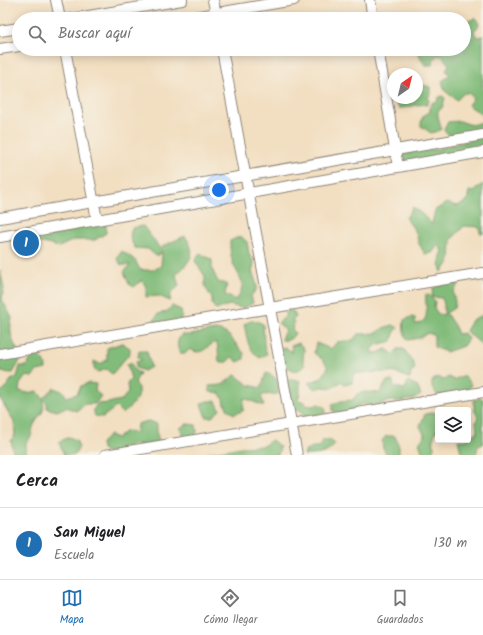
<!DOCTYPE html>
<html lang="es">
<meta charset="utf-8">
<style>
:root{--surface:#fff;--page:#f2f2f2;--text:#202124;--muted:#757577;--line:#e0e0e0;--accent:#1f6fb2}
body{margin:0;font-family:Kalam,sans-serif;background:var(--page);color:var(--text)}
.controls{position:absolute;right:12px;bottom:12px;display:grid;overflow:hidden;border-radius:4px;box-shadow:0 2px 10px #0003}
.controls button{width:36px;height:36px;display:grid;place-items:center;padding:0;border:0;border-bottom:1px solid var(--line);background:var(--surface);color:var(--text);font:20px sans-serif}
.compass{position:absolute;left:387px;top:68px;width:36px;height:36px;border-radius:50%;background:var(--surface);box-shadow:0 2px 10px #0003;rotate:35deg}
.you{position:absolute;left:219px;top:190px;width:14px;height:14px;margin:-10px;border:3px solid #fff;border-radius:50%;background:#1a73e8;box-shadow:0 0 0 6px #1a73e833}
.badge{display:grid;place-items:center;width:26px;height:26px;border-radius:50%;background:var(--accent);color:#fff;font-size:13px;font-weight:700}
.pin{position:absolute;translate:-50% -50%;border:2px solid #fff;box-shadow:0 1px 4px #0006}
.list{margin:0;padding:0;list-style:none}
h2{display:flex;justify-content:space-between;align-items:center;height:52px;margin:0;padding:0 16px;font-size:17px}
h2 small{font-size:13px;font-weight:400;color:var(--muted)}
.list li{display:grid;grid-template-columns:26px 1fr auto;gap:12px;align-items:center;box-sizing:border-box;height:72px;padding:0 16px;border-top:1px solid var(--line)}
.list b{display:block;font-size:15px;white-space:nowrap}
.list p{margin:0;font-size:13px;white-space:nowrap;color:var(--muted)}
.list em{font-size:13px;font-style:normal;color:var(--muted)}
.icon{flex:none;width:22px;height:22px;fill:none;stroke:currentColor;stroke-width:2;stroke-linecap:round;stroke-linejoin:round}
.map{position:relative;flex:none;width:483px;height:455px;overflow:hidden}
.search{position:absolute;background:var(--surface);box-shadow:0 2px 10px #0003;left:12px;right:12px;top:12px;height:44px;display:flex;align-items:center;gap:10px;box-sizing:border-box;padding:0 14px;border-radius:22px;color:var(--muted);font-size:15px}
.sheet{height:124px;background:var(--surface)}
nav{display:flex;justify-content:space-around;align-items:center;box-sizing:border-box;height:56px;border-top:1px solid var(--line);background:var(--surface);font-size:11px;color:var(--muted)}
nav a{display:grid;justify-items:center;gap:2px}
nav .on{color:var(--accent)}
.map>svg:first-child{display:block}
</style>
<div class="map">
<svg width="483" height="455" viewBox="0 0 483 455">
<rect width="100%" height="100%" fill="#f7f3e8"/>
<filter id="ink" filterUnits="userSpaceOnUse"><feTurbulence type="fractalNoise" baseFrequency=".025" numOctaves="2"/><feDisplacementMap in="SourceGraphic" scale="8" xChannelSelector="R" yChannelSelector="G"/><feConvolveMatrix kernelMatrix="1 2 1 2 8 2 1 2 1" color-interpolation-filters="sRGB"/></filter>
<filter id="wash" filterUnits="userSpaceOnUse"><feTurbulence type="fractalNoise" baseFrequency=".012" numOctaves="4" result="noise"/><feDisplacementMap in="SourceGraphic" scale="16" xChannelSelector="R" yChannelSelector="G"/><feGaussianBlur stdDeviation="0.9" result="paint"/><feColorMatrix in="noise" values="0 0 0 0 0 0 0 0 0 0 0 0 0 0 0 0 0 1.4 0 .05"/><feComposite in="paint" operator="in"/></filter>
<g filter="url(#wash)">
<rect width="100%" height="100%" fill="#f2dec0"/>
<path fill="#82bc7a" stroke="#567452" d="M 475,18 L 478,21 L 479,26 L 474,31 L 476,36 L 481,37 L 483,35 L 483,113 L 480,113 L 468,105 L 473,98 L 469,93 L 464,93 L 457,100 L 445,91 L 442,81 L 448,77 L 449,74 L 446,70 L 449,65 C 446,62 445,58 442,56 L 437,55 L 434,59 L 432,65 L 425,65 C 422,60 419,55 417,49 L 464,49 L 464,23 Z
M 421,84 L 430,87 L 430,94 L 428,98 L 429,101 L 427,105 C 417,103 409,108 399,108 L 396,104 L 398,98 L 417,98 L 417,86 Z
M 442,96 L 445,98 L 442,108 L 438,111 C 437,117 441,123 441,130 L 431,133 L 421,126 C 421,118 423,115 430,112 L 430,106 L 433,102 L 437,102 L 438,98 Z
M 460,121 L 471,125 L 483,122 L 483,130 L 478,129 L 473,132 L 466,131 C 458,136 450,138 444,130 L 448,122 Z
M 483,137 L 483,150 L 409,161 L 404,160 L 401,155 L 404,151 L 411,153 C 417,146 425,146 433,150 Z
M 483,184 L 483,234 L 480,233 L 479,227 L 464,226 L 451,240 L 450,261 L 442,272 L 439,265 L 442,252 L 439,244 L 432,253 L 425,254 L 418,242 L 417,234 L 406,218 L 413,207 L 423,215 L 432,224 L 435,210 L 447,203 L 457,206 L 467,201 L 469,191 L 474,192 L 477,188 Z
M 98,222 L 106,224 L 106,233 L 95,240 L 74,240 L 59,247 L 43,243 L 21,245 L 19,241 L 25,236 L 31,237 L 60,231 L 72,231 L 80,226 Z
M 143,226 L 162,251 L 163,246 L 185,236 C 198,254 190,261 176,275 L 179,286 L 171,293 L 170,301 L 159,296 L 146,297 L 146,287 L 142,280 L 134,287 L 129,284 L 124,272 L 130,265 L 121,265 L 117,258 L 122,251 L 135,260 L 140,270 L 153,270 L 161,266 L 162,252 L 156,256 L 148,249 L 135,248 C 130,239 129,237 132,228 Z
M 241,236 L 247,242 L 249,254 L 254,263 L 252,272 L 255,279 L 257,288 L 251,296 L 253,303 L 243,308 L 229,305 L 216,310 L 212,304 L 212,298 L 205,287 L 205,276 L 195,261 L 200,253 L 212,260 L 212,269 L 218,282 L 227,284 L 225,295 L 236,300 C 249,281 238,279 232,260 C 230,254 230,247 230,241 Z
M 0,270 L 4,288 L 2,299 L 12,318 C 8,335 13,343 22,357 L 13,373 L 0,372 Z
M 458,279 L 459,284 L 453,292 L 455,302 L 454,308 L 446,313 L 455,327 L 458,334 L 464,333 L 468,339 L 463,346 L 446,352 L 434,347 L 434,335 L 428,333 L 419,338 L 408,340 C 403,334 403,327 404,320 L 411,317 L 415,318 L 415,324 C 433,322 424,306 426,294 L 429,295 L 435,301 L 434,308 L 438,314 L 444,315 L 444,304 L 442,298 L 432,297 L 433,288 Z
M 172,306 L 181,310 L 182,316 L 179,324 L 159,327 L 154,320 L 158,314 L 166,312 Z
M 287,310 L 293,311 L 296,317 L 292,320 L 294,323 L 292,329 L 295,333 C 292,339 288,341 282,340 L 282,336 L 286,330 L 278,323 L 285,317 Z
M 483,315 L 483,346 L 466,331 L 472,320 Z
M 254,320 L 263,324 L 264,345 L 267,354 L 260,358 C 246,347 248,340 244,324 Z
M 393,325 L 398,328 L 394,333 L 392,341 L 376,345 L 371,352 L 378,353 L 386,349 L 393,354 L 398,349 L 404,349 L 414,364 L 415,369 L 411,372 L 410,379 L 397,373 L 385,372 L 354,373 L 352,383 L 345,385 L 342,381 L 332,388 L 321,387 L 315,389 L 308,383 L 322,378 L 328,367 L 323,360 L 314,353 L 316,343 L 331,349 L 337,342 L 353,340 L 358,334 L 377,333 L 383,328 Z
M 215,330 C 232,332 232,342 244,353 L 244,359 L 238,362 L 232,357 L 227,362 L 219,362 C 218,355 219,348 216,342 C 206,346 202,357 190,349 L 186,353 L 180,353 C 176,346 177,341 181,335 L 191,335 Z
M 122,343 L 130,348 L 130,353 L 112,374 L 106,369 L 98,372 L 94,369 L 94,361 L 100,364 L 107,360 L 107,348 Z
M 299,343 L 304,349 L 303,361 L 305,366 C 293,374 294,370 283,365 L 281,348 L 285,347 L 292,352 L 291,346 Z
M 139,351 L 147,351 L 151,367 L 144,371 L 136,368 L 136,362 L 142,360 L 138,357 Z
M 37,356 C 44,359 46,362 46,369 L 37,371 L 32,377 L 26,376 L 20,384 L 19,391 L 28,393 L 37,391 L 43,398 L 54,388 L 64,392 L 66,397 L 77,394 L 81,386 L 88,383 L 96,384 L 95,391 L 101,396 L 95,404 L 85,404 L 76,411 L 66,407 L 57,411 L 47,408 L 47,403 L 43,399 C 45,414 42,411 35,423 C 30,431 35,434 26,443 L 26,455 L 11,455 L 13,452 L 11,441 L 15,435 L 14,422 L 0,398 L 0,392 L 4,390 L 11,380 L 17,377 L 20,366 L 27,366 L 30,360 Z
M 131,363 L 135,371 L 140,373 L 135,382 C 144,395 132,405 123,414 L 116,407 L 103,417 L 95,416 L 93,410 L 98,403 C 106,405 113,401 122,400 L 128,392 L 127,384 L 131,379 L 127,364 Z
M 266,373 C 278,377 279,382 278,394 L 261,395 L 264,406 L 244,398 L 243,411 L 234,414 L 228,410 L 220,393 L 210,392 L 209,386 L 222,385 L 235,375 L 249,385 L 261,388 Z
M 464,376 L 471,384 L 468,391 L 438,396 L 432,387 L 432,381 L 438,377 L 444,380 L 448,377 L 454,380 L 459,377 Z
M 294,379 L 300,381 L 300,394 L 298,398 L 301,401 L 304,402 L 305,405 L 314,406 L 318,404 L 325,407 L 326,413 L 304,418 C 302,410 300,409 292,408 L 285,381 Z
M 387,381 L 393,381 L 394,387 L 405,389 L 408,381 L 417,386 L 421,395 L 414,399 L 403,401 L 390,401 L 376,405 L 361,404 L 350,411 L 339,414 L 333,411 L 332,405 L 341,401 L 353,400 L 357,394 L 365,392 L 380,393 Z
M 480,398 L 483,399 L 483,444 L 478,446 L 476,455 L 462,455 L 458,440 L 468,440 L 468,437 L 477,433 L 476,422 L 478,416 L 474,410 L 474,400 Z
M 207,401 L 216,401 L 220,410 L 212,417 L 206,417 L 201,404 Z
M 438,412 L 438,432 L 436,430 L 433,440 L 434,448 L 429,455 L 423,454 L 419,443 L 425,436 L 420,426 L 425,414 Z
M 148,421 L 157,424 L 157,435 L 160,442 L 142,447 L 132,445 L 110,454 L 102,449 L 101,443 L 110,435 L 117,438 L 126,431 L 136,433 L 137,424 Z
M 187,424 L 196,425 L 197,432 L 194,438 L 185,439 L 180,428 Z
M 386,436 L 395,436 L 399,447 L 399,455 L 387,455 L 383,448 L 382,441 Z
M 69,437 L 76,440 L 79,447 L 75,455 L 64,455 L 59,442 Z
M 272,440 L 280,447 L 278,455 L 206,455 L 208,453 L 241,447 L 263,446 Z
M 322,440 L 330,440 L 335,444 C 328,455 316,455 304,455 L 306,450 L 313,447 L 320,447 Z"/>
</g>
<g filter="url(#ink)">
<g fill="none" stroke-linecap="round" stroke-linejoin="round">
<defs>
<path id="minor" d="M 56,0 L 60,19
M 213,0 L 217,19
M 370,0 L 373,19
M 71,19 L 182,0
M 182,19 L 294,0
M 0,31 L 19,28
M 0,49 L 19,46
M 65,49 L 97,220
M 222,49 L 297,455
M 378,49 L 398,167
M 0,218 L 483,135
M 0,237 L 483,152
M 0,354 L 270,308 L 483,273
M 105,455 L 483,392"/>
</defs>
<use href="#minor" stroke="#8e8476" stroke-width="12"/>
<use href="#minor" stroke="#fff" stroke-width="10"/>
</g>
</g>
</svg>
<div class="controls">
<button><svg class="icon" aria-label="layers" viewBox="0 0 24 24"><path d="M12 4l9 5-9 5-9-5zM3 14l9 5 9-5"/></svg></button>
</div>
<svg class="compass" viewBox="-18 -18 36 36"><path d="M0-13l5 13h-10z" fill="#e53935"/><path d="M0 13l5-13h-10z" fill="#757577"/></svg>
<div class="you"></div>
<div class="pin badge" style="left:26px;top:243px">1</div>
<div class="search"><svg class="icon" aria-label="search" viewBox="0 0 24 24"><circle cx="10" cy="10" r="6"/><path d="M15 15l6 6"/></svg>Buscar aquí</div>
</div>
<section class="sheet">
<h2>Cerca<small></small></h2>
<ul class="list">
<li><span class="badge">1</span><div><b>San Miguel</b><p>Escuela</p></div><em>130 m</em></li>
</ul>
</section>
<nav>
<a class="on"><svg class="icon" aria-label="map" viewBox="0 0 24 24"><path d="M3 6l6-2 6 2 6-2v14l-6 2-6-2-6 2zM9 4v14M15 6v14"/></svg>Mapa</a>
<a><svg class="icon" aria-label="directions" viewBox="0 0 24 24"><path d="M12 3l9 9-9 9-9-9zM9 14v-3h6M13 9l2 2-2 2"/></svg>Cómo llegar</a>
<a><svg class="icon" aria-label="saved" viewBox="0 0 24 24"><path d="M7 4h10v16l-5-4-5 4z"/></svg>Guardados</a>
</nav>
